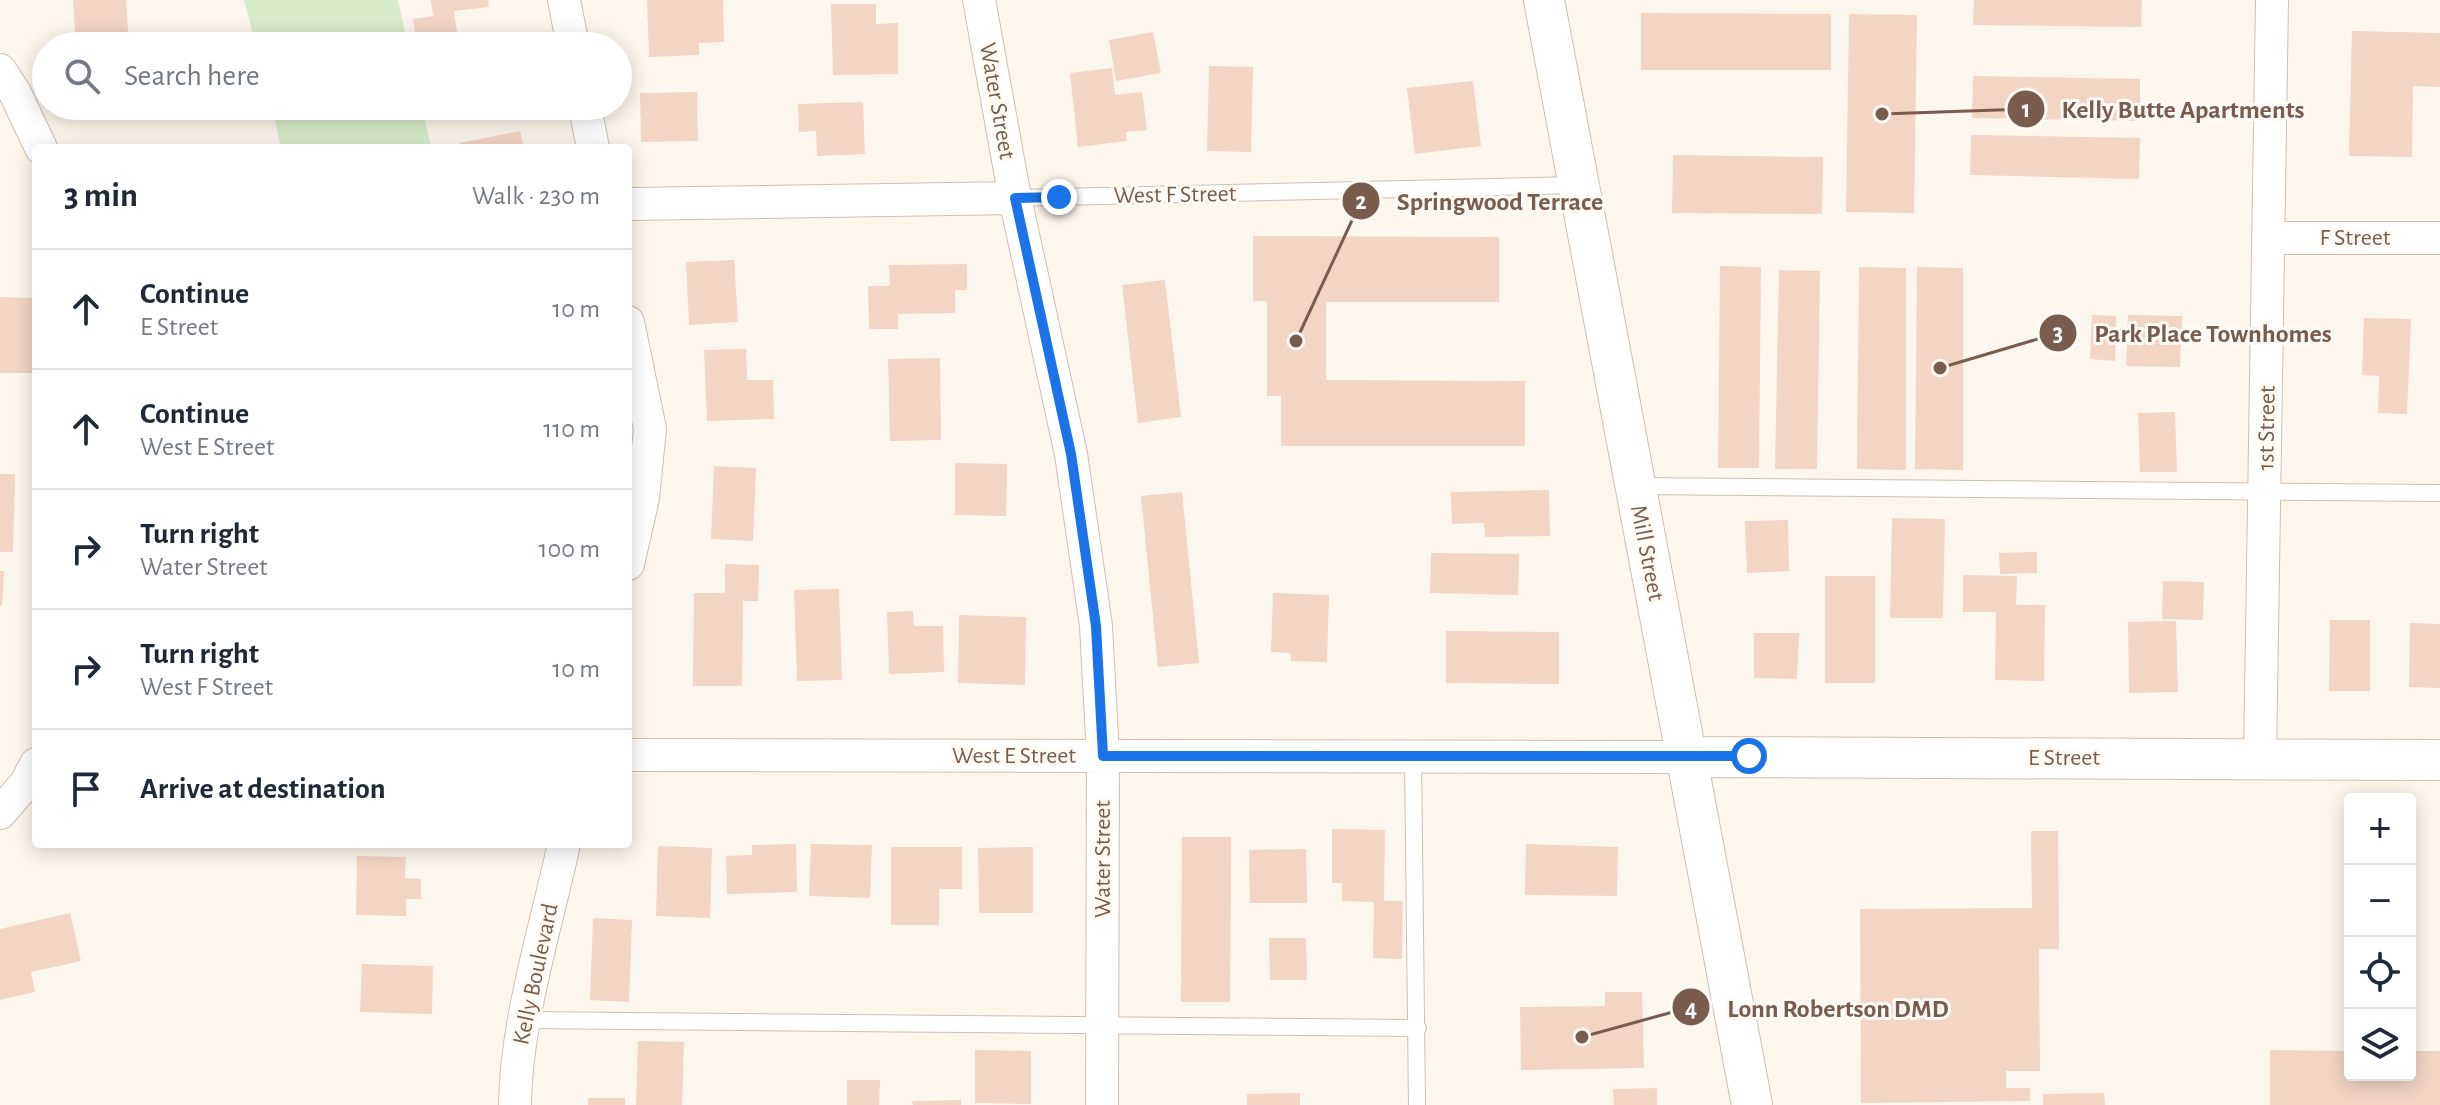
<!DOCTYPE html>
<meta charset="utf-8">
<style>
:root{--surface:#fff;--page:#f6f6f7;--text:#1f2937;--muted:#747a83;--line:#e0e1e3}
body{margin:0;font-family:"Alegreya Sans",sans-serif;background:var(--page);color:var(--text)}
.controls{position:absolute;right:24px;bottom:24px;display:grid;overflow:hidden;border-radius:8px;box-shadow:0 4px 20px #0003}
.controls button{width:72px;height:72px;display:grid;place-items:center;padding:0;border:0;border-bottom:2px solid var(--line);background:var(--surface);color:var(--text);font:40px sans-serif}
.stop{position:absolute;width:24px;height:24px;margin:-18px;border:6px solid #1a73e8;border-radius:50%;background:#fff}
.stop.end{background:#1a73e8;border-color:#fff;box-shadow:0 2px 8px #0008}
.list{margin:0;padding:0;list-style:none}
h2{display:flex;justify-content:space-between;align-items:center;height:104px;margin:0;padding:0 32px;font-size:34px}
h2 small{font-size:26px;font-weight:400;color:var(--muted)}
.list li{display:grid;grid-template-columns:52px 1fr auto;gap:24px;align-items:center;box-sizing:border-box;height:120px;padding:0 32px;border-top:2px solid var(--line)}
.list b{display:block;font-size:30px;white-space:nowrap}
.list p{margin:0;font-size:26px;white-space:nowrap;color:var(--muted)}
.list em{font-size:26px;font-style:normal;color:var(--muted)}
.icon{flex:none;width:44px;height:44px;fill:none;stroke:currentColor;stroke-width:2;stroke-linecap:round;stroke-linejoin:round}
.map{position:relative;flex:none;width:2440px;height:1105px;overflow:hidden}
.search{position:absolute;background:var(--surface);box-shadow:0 4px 20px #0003;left:32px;top:32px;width:600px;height:88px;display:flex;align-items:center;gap:20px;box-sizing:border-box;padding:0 28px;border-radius:44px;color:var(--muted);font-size:30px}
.panel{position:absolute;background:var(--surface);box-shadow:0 4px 20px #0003;left:32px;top:144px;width:600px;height:704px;border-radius:8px}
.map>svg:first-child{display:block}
</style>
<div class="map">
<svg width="2440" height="1105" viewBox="0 0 2440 1105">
<rect width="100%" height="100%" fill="#fdf6ec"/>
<path fill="#d8ecc9" d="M 244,0 L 398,0 L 408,46 L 256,46 Z
M 272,106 L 422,106 L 431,148 L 281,148 Z"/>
<path fill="#f3d5c3" d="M 73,0 L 126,0 L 129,46 L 76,46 Z
M 431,0 L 488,0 L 489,7 L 454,11 L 459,46 L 417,46 L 413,19 L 433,16 Z
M 647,0 L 723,0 L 724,42 L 699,43 L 699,55 L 649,57 Z
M 1974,0 L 2142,0 L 2141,27 L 1973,25 Z
M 831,4 L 876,4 L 876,24 L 898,23 L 898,74 L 833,75 Z
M 1641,13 L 1831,14 L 1831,70 L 1641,70 Z
M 1849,14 L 1917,15 L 1914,213 L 1846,212 Z
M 2352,31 L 2440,33 L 2440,87 L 2413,86 L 2412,157 L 2349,156 Z
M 1153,32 L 1161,73 L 1116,81 L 1109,40 Z
M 1209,66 L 1253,67 L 1251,152 L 1207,151 Z
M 1112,68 L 1115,95 L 1142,92 L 1147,130 L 1126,132 L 1127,141 L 1078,147 L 1070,73 Z
M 1973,76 L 2140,79 L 2140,121 L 1972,118 Z
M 1473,81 L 1481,146 L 1415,154 L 1407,88 Z
M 697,92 L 698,141 L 641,142 L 640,93 Z
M 863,102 L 865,154 L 817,156 L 816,131 L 799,132 L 798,104 Z
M 520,131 L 524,148 L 460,148 L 459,143 Z
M 1971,135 L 2140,138 L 2139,179 L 1970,175 Z
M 1673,155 L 1823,157 L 1822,214 L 1672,213 Z
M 1253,236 L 1499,237 L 1499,302 L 1326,302 L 1326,380 L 1525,381 L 1525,446 L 1281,446 L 1281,396 L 1267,396 L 1267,301 L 1253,301 Z
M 734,260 L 738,322 L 689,325 L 686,262 Z
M 967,264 L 967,290 L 955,290 L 955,313 L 898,314 L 898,329 L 869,329 L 868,286 L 890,286 L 889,265 Z
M 1720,266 L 1761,267 L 1759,468 L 1718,468 Z
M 1859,267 L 1906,268 L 1906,470 L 1857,469 Z
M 1917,267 L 1963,268 L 1963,470 L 1915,469 Z
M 1779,270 L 1820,271 L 1817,469 L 1775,469 Z
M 1165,280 L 1181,417 L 1138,423 L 1122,285 Z
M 0,297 L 32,298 L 32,336 L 36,336 L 36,373 L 0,373 Z
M 2092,315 L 2116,316 L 2115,361 L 2090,359 Z
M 2128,315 L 2182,316 L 2180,367 L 2126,366 Z
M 2364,318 L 2411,319 L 2407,414 L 2378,413 L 2379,376 L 2362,375 Z
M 746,349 L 747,380 L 773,380 L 774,419 L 707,421 L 704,350 Z
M 940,358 L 941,440 L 890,441 L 888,359 Z
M 2175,412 L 2177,472 L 2140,472 L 2138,413 Z
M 955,463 L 1007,464 L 1006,516 L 955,515 Z
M 714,466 L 756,468 L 753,541 L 711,539 Z
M 0,474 L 15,474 L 13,552 L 0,552 Z
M 1549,490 L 1550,536 L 1485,537 L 1484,523 L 1452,524 L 1451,492 Z
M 1182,492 L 1199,663 L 1158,667 L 1141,496 Z
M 1892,518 L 1945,519 L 1943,618 L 1890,618 Z
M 1788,520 L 1789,571 L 1747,573 L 1745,521 Z
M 2037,552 L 2037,573 L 2000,574 L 1999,553 Z
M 1431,553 L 1519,554 L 1518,595 L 1430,593 Z
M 725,564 L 759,565 L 758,601 L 743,601 L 742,686 L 693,686 L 694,593 L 725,593 Z
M 0,571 L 4,571 L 2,606 L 0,606 Z
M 1963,575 L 2017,576 L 2016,605 L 2045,605 L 2044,681 L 1995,680 L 1996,612 L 1963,612 Z
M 1825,576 L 1875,576 L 1875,683 L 1825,683 Z
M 2163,581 L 2204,582 L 2203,620 L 2162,619 Z
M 839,589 L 842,680 L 797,681 L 794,590 Z
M 1273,593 L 1329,595 L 1327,662 L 1291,661 L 1291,653 L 1271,652 Z
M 913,611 L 914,626 L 943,626 L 944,672 L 889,674 L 887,612 Z
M 959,615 L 1026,617 L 1025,685 L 958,683 Z
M 2330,620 L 2370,620 L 2370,691 L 2329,691 Z
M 2176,621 L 2178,692 L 2129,693 L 2128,622 Z
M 2410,623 L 2440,624 L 2440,688 L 2409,687 Z
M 1446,631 L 1559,632 L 1559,684 L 1446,683 Z
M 1754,633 L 1799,633 L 1797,679 L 1754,678 Z
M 1332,829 L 1385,830 L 1384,901 L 1403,901 L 1402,959 L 1373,958 L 1374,902 L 1342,901 L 1342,883 L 1332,883 Z
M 2031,831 L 2058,831 L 2059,949 L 2039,949 L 2040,1071 L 2006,1071 L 2006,1088 L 2030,1088 L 2030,1101 L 1861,1103 L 1860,909 L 2032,908 Z
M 1182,837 L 1231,837 L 1230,1002 L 1181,1002 Z
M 167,844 L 237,844 L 237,848 L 167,848 Z
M 796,844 L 797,892 L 727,894 L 726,856 L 752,855 L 752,845 Z
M 811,844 L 872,845 L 870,898 L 809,896 Z
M 1526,844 L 1618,847 L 1617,896 L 1525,895 Z
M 658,846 L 712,848 L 710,918 L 656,916 Z
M 891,847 L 962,847 L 962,889 L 939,889 L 939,925 L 891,925 Z
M 1033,847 L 1033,913 L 979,913 L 978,848 Z
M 1306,849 L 1307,903 L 1250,903 L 1249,850 Z
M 357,856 L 406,857 L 405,878 L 421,879 L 421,899 L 406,899 L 406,916 L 356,915 Z
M 70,913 L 81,961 L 31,972 L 35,992 L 0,1000 L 0,929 Z
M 593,918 L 632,920 L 629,1002 L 590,1000 Z
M 1269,938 L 1306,938 L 1307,980 L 1270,980 Z
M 362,964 L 433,966 L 432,1014 L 360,1012 Z
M 1605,992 L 1642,992 L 1644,1068 L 1521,1070 L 1520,1007 L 1605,1006 Z
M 638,1041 L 684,1042 L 682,1105 L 636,1105 Z
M 975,1050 L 1031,1051 L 1031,1104 L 975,1103 Z
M 2270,1050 L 2350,1051 L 2350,1075 L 2410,1075 L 2410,1051 L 2440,1051 L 2440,1105 L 2270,1105 Z
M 847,1080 L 880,1080 L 879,1105 L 847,1105 Z
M 1657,1088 L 1657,1105 L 1614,1105 L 1613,1089 Z
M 1300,1093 L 1300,1105 L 1247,1105 L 1247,1094 Z
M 2104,1093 L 2105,1105 L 2043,1105 L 2043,1094 Z
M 588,1098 L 625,1098 L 625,1105 L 588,1105 Z
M 961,1100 L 961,1105 L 913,1105 L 912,1101 Z"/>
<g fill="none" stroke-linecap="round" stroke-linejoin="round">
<defs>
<path id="service" d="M 1015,198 L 1578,185
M 1636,486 L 2440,493
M 1413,757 L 1417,1105
M 524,1020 L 1418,1028"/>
<path id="minor" d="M 564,0 L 573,46
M 979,0 L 1015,198 L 1071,454 L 1096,626 L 1103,756 L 1102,1105
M 0,70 L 15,93 L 41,148
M 585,106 L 593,148
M 628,204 L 1015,198
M 2270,238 L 2440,238
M 628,322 L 650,429 L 643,498 L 628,564
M 628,755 L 1688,757
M 2260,759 L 2272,0
M 0,813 L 26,783 L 36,764
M 515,1105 C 516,1021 546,927 564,844"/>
<path id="tertiary" d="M 1544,0 L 1752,1105
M 1688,757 L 2440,760"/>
</defs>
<use href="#service" stroke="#d1beb0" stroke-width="18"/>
<use href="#minor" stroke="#d1beb0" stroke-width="34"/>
<use href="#tertiary" stroke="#d1beb0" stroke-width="42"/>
<use href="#service" stroke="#fff" stroke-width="16"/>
<use href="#minor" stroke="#fff" stroke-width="32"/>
<use href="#tertiary" stroke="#fff" stroke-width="40"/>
</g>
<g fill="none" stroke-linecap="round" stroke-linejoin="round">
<path stroke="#1a73e8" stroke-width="10" d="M 1059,197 L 1015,198 L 1071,454 L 1096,626 L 1103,756 L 1749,756"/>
</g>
<g text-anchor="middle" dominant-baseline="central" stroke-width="6" stroke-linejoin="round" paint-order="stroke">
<g font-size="24" fill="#7a5c4d" stroke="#fffaf3">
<text transform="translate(997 101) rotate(80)">Water Street</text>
<text transform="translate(1175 195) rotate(-1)">West F Street</text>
<text x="2355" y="238">F Street</text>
<text transform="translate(2267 428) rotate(-89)">1st Street</text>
<text transform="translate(1647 553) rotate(79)">Mill Street</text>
<text x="1014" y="756">West E Street</text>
<text x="2064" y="758">E Street</text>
<text transform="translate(1103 859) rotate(-90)">Water Street</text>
<text transform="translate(536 974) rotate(-78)">Kelly Boulevard</text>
</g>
</g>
<path fill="none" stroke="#7a5c4d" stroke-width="3" d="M1882 114L2026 109M1296 341L1361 201M1940 368L2058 333M1582 1037L1691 1007"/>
<g fill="#7a5c4d" stroke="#fffaf3" stroke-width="3">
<circle cx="1882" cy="114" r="8"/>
<circle cx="1296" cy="341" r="8"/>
<circle cx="1940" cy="368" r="8"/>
<circle cx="1582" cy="1037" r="8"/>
<circle cx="2026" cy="109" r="20"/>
<circle cx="1361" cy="201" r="20"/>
<circle cx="2058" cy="333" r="20"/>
<circle cx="1691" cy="1007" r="20"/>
</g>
<g font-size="24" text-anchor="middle" font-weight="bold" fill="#fff">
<text x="2026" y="117">1</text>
<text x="1361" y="209">2</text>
<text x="2058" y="341">3</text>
<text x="1691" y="1016">4</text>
</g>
<g font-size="26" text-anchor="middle" font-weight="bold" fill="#7a5c4d" stroke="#fffaf3" stroke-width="6" stroke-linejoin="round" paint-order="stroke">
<text x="2183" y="118">Kelly Butte Apartments</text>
<text x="1500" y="210">Springwood Terrace</text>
<text x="2213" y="342">Park Place Townhomes</text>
<text x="1838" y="1017">Lonn Robertson DMD</text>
</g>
</svg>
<div class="controls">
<button>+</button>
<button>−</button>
<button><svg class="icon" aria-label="locate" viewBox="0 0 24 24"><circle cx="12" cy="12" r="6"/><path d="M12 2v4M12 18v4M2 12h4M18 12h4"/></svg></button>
<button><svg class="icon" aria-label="layers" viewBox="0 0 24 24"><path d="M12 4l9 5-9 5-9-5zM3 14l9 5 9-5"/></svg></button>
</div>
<div class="stop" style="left:1749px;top:756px"></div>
<div class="stop end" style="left:1059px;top:197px"></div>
<div class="search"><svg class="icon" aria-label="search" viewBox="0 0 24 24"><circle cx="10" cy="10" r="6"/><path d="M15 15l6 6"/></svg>Search here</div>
<section class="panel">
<h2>3 min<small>Walk · 230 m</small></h2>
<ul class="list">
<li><svg class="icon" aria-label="ahead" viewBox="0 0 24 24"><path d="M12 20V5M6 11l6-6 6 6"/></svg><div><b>Continue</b><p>E Street</p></div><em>10 m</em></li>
<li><svg class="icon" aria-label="ahead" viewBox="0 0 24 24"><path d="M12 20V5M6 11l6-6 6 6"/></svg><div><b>Continue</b><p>West E Street</p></div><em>110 m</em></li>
<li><svg class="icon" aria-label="right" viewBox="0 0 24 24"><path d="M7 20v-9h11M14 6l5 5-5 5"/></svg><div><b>Turn right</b><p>Water Street</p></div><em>100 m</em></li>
<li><svg class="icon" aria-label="right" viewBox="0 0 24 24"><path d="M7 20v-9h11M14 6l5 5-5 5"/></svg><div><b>Turn right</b><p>West F Street</p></div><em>10 m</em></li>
<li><svg class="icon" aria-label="arrive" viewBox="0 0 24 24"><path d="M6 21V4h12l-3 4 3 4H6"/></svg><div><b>Arrive at destination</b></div></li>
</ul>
</section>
</div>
